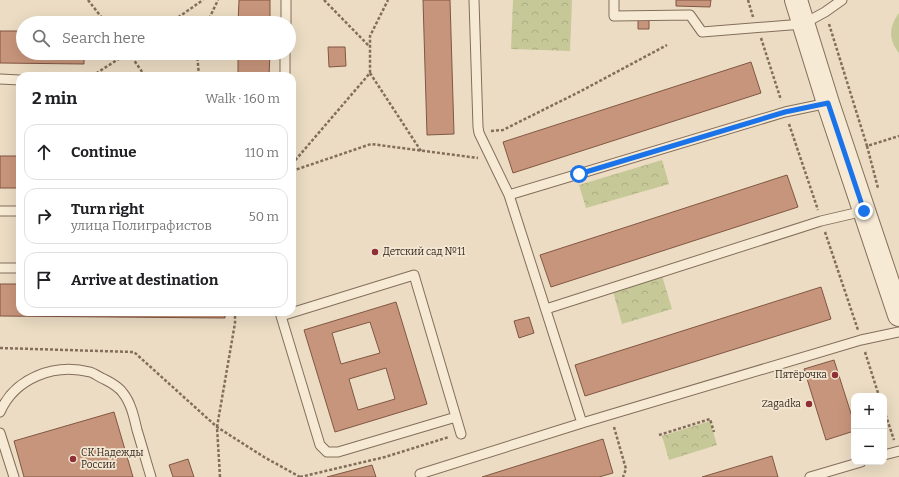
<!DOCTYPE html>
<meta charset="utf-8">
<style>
:root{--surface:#fff;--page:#f2f2f2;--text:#202124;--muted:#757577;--line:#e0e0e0}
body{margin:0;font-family:Bitter,serif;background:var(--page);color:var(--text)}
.controls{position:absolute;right:12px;bottom:12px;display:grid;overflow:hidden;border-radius:8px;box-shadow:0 4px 16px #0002}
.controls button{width:36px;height:36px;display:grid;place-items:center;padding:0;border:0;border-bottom:1px solid var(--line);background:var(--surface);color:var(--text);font:20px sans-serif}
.stop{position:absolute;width:12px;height:12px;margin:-9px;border:3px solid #1a73e8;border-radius:50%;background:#fff}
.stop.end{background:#1a73e8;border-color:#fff;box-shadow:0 1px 4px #0008}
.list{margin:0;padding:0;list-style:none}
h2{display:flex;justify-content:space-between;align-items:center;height:52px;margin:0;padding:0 16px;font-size:17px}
h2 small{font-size:13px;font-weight:400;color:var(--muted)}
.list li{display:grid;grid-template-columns:26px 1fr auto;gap:12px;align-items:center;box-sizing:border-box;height:56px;margin:0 8px 8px;padding:0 8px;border:1px solid var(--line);border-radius:12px}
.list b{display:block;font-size:15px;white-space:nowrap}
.list p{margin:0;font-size:13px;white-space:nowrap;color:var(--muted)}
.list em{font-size:13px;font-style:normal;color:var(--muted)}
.icon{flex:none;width:22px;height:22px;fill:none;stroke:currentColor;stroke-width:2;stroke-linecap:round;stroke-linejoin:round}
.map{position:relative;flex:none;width:899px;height:477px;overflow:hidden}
.search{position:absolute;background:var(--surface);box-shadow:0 4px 16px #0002;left:16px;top:16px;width:280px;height:44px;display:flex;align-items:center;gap:10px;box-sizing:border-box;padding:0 14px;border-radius:22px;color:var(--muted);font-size:15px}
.panel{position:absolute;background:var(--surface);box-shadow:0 4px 16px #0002;left:16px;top:72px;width:280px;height:244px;border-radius:12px}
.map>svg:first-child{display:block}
</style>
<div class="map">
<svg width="899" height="477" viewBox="0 0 899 477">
<defs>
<pattern id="park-crowns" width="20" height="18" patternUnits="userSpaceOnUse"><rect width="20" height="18" fill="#c6c898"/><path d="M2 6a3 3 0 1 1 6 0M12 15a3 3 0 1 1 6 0" fill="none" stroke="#abac83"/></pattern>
</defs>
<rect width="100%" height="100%" fill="#ebdcc3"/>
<path fill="url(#park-crowns)" d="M 513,0 L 572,0 L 570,51 L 511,49 Z
M 662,160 L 669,184 L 586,208 L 579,185 Z
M 661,272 L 672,309 L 622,324 L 612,288 Z
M 710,421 L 717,445 L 669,460 L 662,436 Z"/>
<path fill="#c6c898" d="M 899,13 L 899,53 C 888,40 889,26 899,13 Z"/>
<path fill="#c7957b" stroke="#815742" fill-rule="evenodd" d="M 239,0 L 270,0 L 270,23 L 238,23 Z
M 423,0 L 450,0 L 454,134 L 427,135 Z
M 676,0 L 711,0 L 710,7 L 676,6 Z
M 638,18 L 649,18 L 649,29 L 638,29 Z
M 0,31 L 23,31 L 23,53 L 84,53 L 84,64 L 0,63 Z
M 328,47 L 345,47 L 346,66 L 329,67 Z
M 238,53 L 270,53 L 269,76 L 238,76 Z
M 751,62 L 761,93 L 513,173 L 503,142 Z
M 0,156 L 20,156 L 20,188 L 0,188 Z
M 787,175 L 798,207 L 551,287 L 540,255 Z
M 0,284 L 20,284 L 20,312 L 225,312 L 225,318 L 0,316 Z
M 821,287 L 831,319 L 585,396 L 575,365 Z
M 396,302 L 427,404 L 335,432 L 304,330 ZM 370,322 L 380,353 L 341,364 L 332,333 ZM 386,368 L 395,399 L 358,410 L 349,379 Z
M 529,317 L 534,333 L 519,338 L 514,321 Z
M 834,360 L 854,423 L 854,431 L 826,440 L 804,369 Z
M 114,412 L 133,477 L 24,477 L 14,441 Z
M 603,439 L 613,473 L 599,477 L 482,477 Z
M 772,456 L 778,477 L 702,477 Z
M 188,459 L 194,477 L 173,477 L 169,465 Z
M 372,465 L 376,477 L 327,477 Z"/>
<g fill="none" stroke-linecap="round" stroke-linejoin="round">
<defs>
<path id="service" d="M 474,0 L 478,127 L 479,133 L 509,195
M 614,0 L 614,16 L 690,15 L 702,32 L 803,24 L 825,12 L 842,0
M 286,23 L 286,0
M 285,76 L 285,53
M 0,79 L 20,80
M 828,103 L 785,112 L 509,195 L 582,423 L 861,340 L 899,332
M 0,211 L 20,211
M 0,268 L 20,268
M 546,309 L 821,221 L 864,211
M 280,312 L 281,316 L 320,445 L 327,452 L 338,452 L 456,417 L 414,275 L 281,316
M 0,412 C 15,378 54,363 90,372 C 94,373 99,377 104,379 C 110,382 119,387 123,393 C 131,403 134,417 137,430 C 142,446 146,461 151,477
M 456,417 L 461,434
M 0,433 L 14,477
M 884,455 L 899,451
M 420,474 L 582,423
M 810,477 L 861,462"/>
<path id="tertiary" d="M 796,0 L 828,103 L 899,315"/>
</defs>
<use href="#service" stroke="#846e5b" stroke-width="11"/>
<use href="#tertiary" stroke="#846e5b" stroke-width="24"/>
<path stroke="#846e5b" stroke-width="2.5" stroke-dasharray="3 2" stroke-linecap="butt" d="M 88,0 L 106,23
M 324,0 L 370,47
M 748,0 L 753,17
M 170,23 L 203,0
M 207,23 L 218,0
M 829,24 L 867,146 L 899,136
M 761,38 L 781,100
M 129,53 L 145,76
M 197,53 L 199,76
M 370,73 L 421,151
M 92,76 L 128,53
M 789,124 L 818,210
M 491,131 L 503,130 L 581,91 L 667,45
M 867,146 L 878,188
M 292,164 L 370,73 L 370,36 L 388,0
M 292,171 L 371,144 L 478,158
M 825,232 L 858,330
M 0,348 L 134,352 L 217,427 L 264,457 L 300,477
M 865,352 L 879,396
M 884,410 L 894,440
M 614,427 L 626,469 L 623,477
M 659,435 L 710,419 L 714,432
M 220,477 L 217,427 L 235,323 L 235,312
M 300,477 L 385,457 L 449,437"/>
<use href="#service" stroke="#f6ead5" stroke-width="9"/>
<use href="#tertiary" stroke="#f6ead5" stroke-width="22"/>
</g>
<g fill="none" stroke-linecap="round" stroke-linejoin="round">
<path stroke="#1a73e8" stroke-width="5" d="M 579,174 L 785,112 L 828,103 L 864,211"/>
</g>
<g fill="#8f2f36" stroke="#f3e7d2" stroke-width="1.5">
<circle cx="375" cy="252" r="4"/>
<circle cx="835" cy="375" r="4"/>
<circle cx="809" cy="404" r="4"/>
<circle cx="73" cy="459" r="4"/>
</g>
<g text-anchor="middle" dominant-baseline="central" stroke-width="3.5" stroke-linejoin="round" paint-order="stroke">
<g font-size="10" fill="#34271e" stroke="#f3e7d2" text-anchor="start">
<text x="383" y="252">Детский сад №11</text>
<text x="827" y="375" text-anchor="end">Пятёрочка</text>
<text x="801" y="404" text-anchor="end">Zagadka</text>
<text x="81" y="453">СК Надежды<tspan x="81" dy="12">России</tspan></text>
</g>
</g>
</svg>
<div class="controls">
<button>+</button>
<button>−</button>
</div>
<div class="stop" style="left:579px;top:174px"></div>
<div class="stop end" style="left:864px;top:211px"></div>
<div class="search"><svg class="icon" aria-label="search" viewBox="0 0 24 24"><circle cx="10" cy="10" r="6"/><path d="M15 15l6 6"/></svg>Search here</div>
<section class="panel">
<h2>2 min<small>Walk · 160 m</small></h2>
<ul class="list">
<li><svg class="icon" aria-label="ahead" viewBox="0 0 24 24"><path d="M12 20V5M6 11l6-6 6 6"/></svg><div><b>Continue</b></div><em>110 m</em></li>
<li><svg class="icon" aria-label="right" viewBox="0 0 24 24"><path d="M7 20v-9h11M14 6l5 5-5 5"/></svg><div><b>Turn right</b><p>улица Полиграфистов</p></div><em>50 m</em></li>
<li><svg class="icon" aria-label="arrive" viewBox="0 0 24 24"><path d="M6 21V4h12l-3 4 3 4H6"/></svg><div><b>Arrive at destination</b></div></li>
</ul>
</section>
</div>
